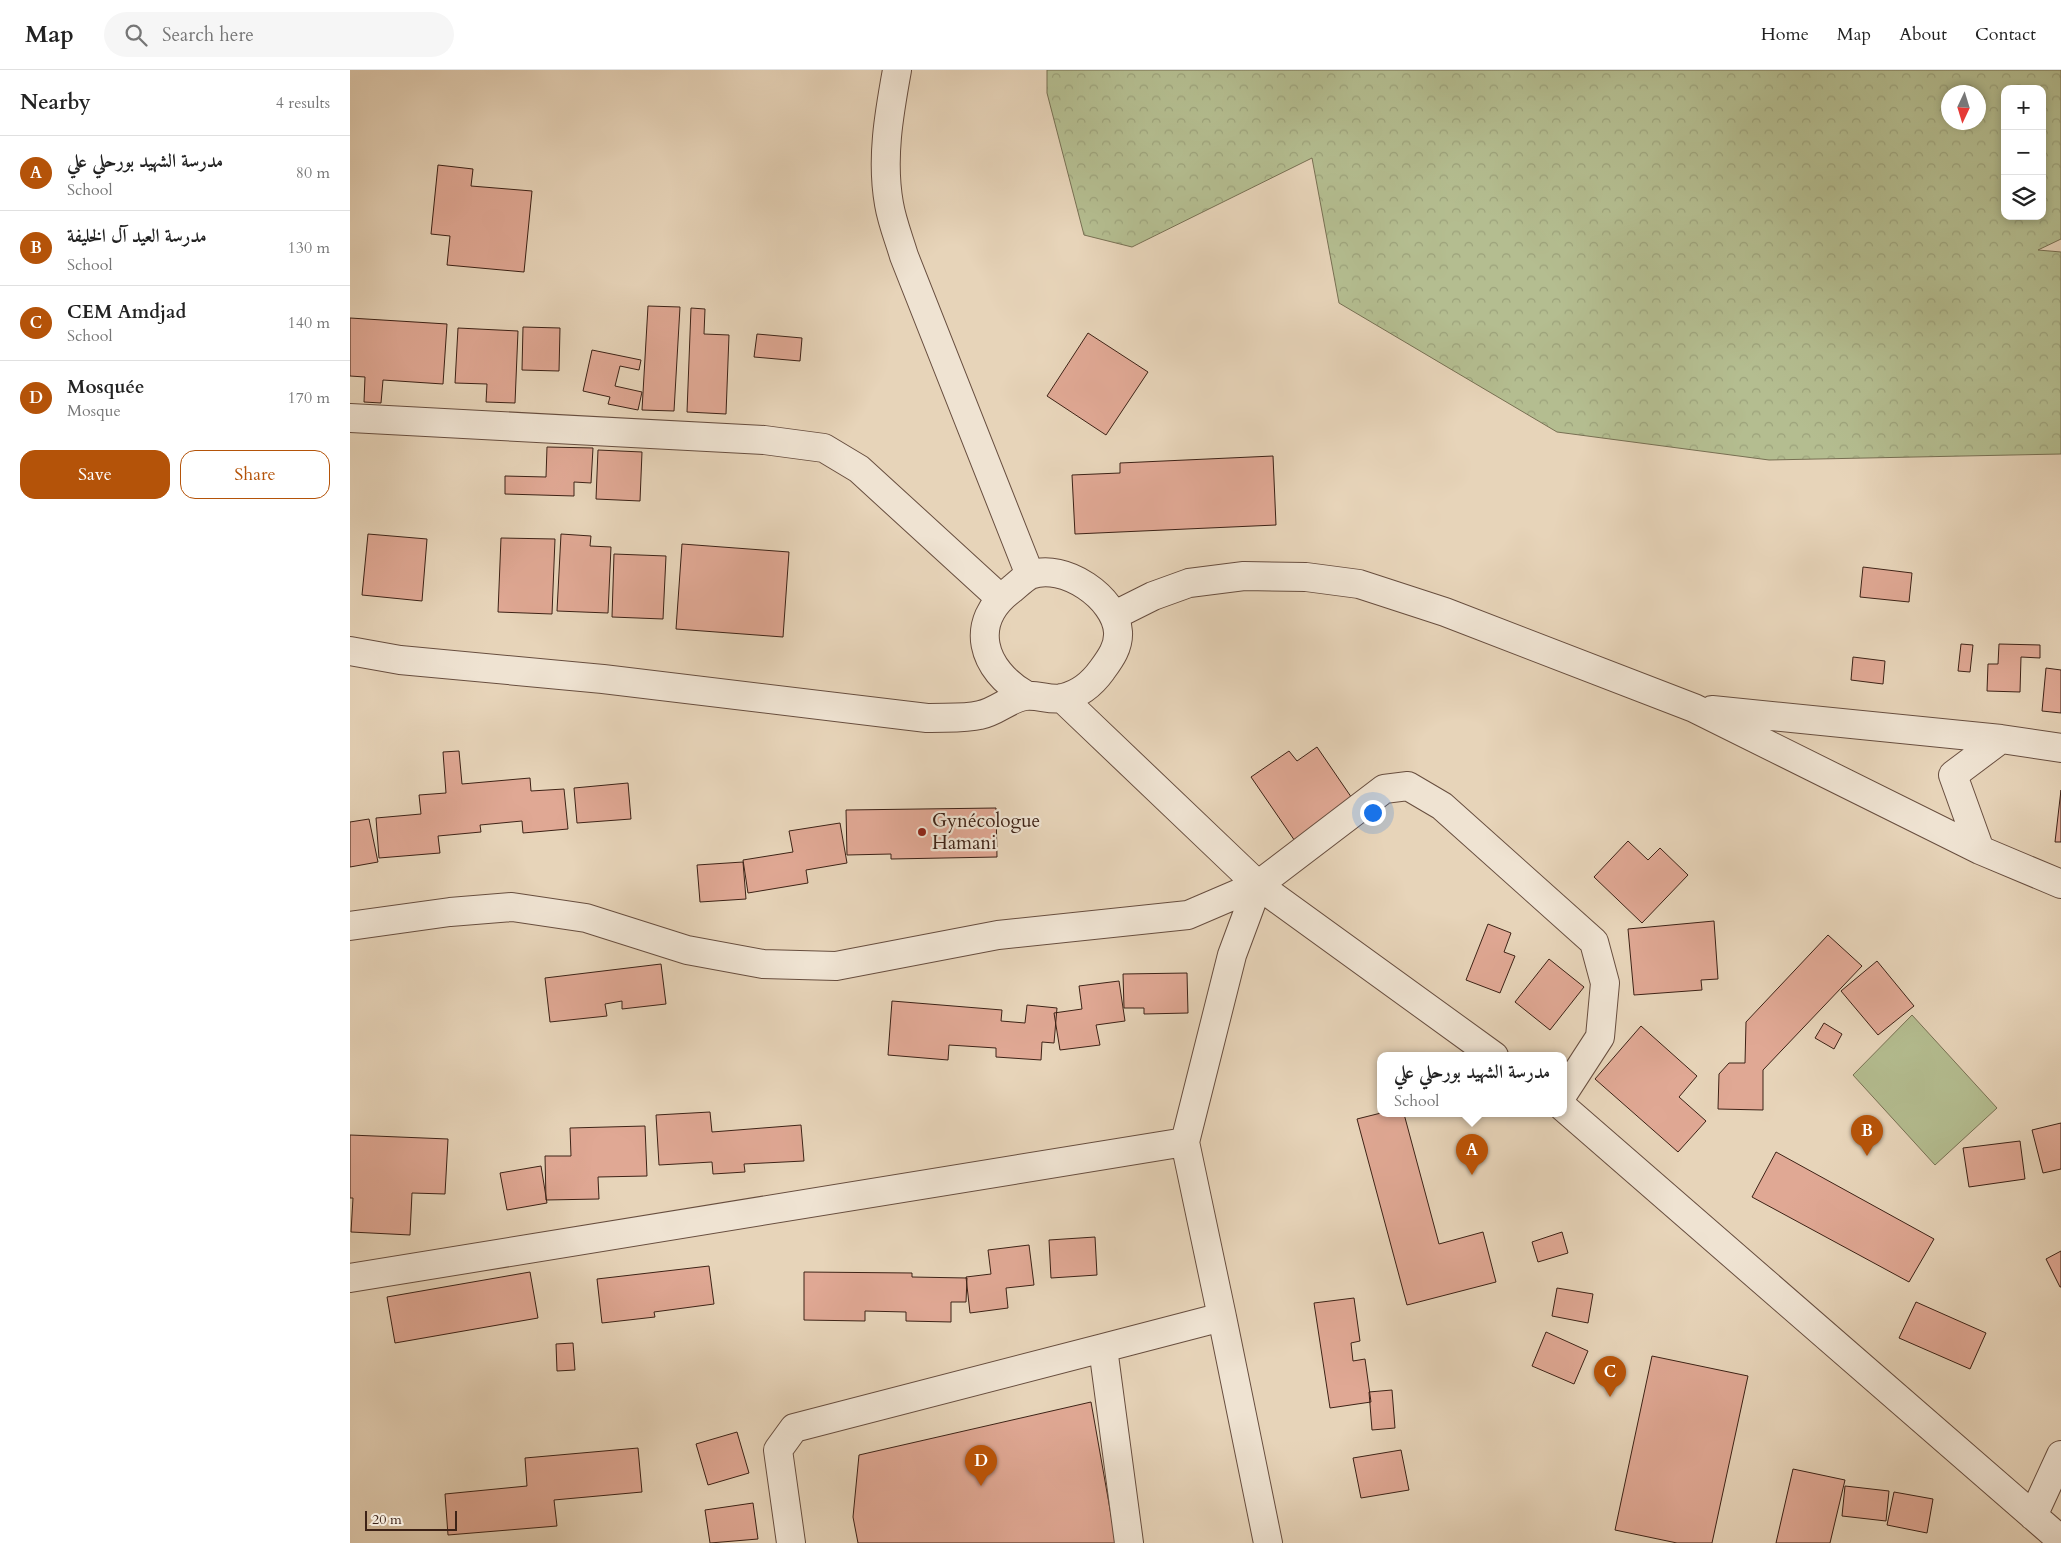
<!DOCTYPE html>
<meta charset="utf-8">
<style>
:root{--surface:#fff;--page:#f6f6f6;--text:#222;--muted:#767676;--line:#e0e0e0;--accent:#b45309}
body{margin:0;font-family:Cardo,Amiri,serif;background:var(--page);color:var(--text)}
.controls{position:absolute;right:15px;top:15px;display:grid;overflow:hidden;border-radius:10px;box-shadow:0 2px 8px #0003}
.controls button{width:45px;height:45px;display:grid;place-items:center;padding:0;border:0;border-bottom:1px solid var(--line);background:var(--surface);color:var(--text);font:25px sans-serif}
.compass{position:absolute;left:1591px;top:15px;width:45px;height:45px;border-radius:50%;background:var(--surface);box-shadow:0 2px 8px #0003;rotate:184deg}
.scale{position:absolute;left:15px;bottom:12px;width:92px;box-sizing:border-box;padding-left:5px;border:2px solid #3d2216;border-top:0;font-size:14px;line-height:18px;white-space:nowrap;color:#3d2216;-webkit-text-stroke:4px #efe3d2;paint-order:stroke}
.you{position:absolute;left:1022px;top:742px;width:18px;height:18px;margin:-12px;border:4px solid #fff;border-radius:50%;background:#1a73e8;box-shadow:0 0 0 8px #1a73e833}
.badge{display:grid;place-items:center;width:32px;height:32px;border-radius:50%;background:var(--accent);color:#fff;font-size:16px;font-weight:700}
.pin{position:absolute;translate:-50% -41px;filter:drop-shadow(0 1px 2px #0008)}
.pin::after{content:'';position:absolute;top:26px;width:18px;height:15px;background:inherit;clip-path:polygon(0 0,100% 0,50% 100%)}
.popup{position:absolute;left:1027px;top:982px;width:190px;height:65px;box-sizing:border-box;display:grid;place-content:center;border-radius:10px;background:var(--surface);filter:drop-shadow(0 1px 4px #0005);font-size:16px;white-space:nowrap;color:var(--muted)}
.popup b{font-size:19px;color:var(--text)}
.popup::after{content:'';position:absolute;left:50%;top:100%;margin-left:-10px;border:10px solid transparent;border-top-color:var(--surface)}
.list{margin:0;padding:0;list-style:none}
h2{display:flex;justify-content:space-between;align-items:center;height:65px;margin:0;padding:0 20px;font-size:21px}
h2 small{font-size:16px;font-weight:400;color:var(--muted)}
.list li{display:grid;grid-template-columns:32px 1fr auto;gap:15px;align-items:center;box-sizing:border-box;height:75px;padding:0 20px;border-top:1px solid var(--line)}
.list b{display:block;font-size:19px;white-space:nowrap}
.list p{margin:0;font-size:16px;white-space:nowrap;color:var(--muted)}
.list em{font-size:16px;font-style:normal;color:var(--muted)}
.actions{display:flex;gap:10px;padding:15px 20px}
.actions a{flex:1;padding:11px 0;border:1px solid var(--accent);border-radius:15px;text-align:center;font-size:18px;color:var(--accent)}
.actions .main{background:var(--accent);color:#fff}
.icon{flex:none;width:28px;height:28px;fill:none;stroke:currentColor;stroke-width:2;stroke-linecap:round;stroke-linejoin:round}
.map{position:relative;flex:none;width:1711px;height:1473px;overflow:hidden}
header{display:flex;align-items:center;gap:30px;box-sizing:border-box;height:70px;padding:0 25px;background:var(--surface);border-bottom:1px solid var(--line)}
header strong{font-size:24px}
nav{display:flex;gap:28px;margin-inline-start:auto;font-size:18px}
.search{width:350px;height:45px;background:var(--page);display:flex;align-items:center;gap:12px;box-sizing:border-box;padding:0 18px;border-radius:28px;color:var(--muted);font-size:19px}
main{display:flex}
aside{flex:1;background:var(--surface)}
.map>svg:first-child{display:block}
</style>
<header>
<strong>Map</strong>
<div class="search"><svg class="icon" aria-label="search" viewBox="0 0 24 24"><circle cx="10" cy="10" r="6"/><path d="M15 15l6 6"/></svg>Search here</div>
<nav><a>Home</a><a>Map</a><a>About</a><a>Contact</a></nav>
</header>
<main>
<aside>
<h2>Nearby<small>4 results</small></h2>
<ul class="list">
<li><span class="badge">A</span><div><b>مدرسة الشهيد بورحلي علي</b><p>School</p></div><em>80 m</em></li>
<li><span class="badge">B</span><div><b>مدرسة العيد آل الخليفة</b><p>School</p></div><em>130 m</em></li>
<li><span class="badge">C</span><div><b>CEM Amdjad</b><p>School</p></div><em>140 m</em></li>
<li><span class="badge">D</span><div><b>Mosquée</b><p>Mosque</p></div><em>170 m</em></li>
</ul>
<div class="actions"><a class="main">Save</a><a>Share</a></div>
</aside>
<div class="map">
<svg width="1711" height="1473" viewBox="0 0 1711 1473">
<defs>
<pattern id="forest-crowns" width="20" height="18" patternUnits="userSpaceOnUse" patternTransform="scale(1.25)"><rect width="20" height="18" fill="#b4bd90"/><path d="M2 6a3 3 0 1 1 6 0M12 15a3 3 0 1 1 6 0" fill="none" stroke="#9ca27b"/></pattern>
</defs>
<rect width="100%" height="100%" fill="#e7d4b9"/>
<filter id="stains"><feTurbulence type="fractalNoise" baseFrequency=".004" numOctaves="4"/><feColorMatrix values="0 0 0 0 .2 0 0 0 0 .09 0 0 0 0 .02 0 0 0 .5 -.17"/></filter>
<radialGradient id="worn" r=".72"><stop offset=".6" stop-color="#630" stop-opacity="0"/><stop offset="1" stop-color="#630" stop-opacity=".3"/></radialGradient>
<path fill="#b4bd90" stroke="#787053" d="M 1562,945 L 1647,1038 L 1585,1095 L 1503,1005 Z"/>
<path fill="url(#forest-crowns)" stroke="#787053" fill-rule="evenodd" d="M 697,0 L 1711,0 L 1711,169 L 1688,180 L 1711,182 L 1711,384 L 1419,390 L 1207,362 L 989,233 L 962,88 L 782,177 L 734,165 L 697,23 ZM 1655,19 L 1692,19 L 1692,146 L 1655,146 ZM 1598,22 L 1628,22 L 1628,52 L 1598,52 Z"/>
<path fill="#e0a894" stroke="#3d2216" d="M 88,95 L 123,99 L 121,116 L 182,121 L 174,202 L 97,195 L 100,166 L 81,164 Z
M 298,236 L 330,237 L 324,341 L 292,340 Z
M 341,238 L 355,239 L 354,264 L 379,265 L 376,344 L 337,342 Z
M 0,248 L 97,254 L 93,314 L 33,310 L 31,333 L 14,332 L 15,307 L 0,306 Z
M 173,257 L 210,258 L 209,301 L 172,300 Z
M 108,258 L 168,261 L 165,333 L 136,332 L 137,314 L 105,313 Z
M 738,263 L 798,302 L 756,365 L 697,326 Z
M 407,264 L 452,268 L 450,291 L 404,287 Z
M 242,280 L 291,290 L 289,300 L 270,296 L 265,316 L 292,322 L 288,340 L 258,334 L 260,327 L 233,321 Z
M 197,377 L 243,378 L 241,413 L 224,412 L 224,426 L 155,424 L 155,406 L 196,407 Z
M 248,380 L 292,382 L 290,431 L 246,429 Z
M 923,386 L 926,455 L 725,464 L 722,405 L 770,403 L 770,393 Z
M 18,464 L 77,469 L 72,531 L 12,525 Z
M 211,464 L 241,466 L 240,476 L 261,477 L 258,543 L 207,541 Z
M 151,468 L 205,469 L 202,544 L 148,542 Z
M 332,474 L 439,482 L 433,567 L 326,559 Z
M 264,484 L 316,486 L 313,549 L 262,547 Z
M 1513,497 L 1562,503 L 1559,532 L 1510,527 Z
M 1611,574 L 1623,575 L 1620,602 L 1608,601 Z
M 1649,574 L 1690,575 L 1690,588 L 1671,587 L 1670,622 L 1637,621 L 1638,594 L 1648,594 Z
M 1503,587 L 1535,591 L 1533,614 L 1501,610 Z
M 1696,598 L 1711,600 L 1711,643 L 1692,641 Z
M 967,677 L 1006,734 L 947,774 L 901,707 L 939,681 L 947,691 Z
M 109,681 L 112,714 L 180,708 L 181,721 L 214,719 L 218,759 L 173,763 L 172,751 L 130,755 L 131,762 L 88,766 L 90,783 L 29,788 L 26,748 L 71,744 L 69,725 L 96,723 L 93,682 Z
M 278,713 L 281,749 L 227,753 L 224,718 Z
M 1711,720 L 1711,772 L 1705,772 Z
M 646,738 L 647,787 L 541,789 L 541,784 L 497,785 L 496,740 Z
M 19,749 L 28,792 L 0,797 L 0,752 Z
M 490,753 L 497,793 L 456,800 L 458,813 L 398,823 L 393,790 L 443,782 L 439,761 Z
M 1278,771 L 1298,790 L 1310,778 L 1338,805 L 1292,853 L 1244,807 Z
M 393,792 L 396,829 L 350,832 L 347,795 Z
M 1364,851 L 1368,909 L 1351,910 L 1352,920 L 1284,925 L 1278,859 Z
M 1138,854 L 1161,863 L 1154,882 L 1165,886 L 1150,923 L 1116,910 Z
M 1478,865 L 1512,896 L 1413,1000 L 1413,1040 L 1368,1039 L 1369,1004 L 1379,993 L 1395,993 L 1396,952 Z
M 1199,889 L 1234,917 L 1200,960 L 1165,932 Z
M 1527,891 L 1564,936 L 1528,965 L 1491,921 Z
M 311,894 L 316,934 L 272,939 L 272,931 L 255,934 L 257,946 L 200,952 L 195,908 Z
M 837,903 L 838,943 L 794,944 L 794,938 L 774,938 L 773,904 Z
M 769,911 L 775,951 L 746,955 L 750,975 L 710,980 L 704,943 L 732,939 L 729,916 Z
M 542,931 L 652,940 L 651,951 L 675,953 L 677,935 L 707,938 L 704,973 L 692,972 L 691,990 L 646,987 L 646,978 L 599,975 L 598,990 L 538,985 Z
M 1474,953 L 1492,964 L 1484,979 L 1465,968 Z
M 1291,956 L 1347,1006 L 1329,1027 L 1356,1051 L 1328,1082 L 1245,1009 Z
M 360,1042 L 362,1062 L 451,1055 L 454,1091 L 394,1094 L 395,1102 L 363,1104 L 362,1092 L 309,1095 L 306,1045 Z
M 1031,1043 L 1054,1044 L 1089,1174 L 1133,1162 L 1146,1212 L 1057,1235 L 1007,1049 Z
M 1711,1053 L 1711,1099 L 1693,1103 L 1682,1060 Z
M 295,1056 L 297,1106 L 248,1107 L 249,1129 L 196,1130 L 195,1086 L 221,1086 L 220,1058 Z
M 0,1065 L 98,1069 L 95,1124 L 62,1123 L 60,1165 L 1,1162 L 3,1128 L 0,1128 Z
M 1670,1071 L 1675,1109 L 1619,1117 L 1613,1078 Z
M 1426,1082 L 1584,1169 L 1559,1212 L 1402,1127 Z
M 191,1096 L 197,1133 L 157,1140 L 150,1103 Z
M 1212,1162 L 1218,1183 L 1188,1192 L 1182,1172 Z
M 745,1167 L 747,1205 L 701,1208 L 699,1170 Z
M 679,1175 L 684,1215 L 656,1218 L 658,1238 L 620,1243 L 616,1207 L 641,1204 L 638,1180 Z
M 1711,1181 L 1711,1217 L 1710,1217 L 1696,1189 Z
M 359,1196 L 364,1234 L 304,1242 L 305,1247 L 252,1253 L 247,1209 Z
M 180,1202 L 188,1248 L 45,1273 L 37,1227 Z
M 454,1202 L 562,1203 L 562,1207 L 617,1208 L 616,1232 L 601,1232 L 601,1252 L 556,1251 L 556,1242 L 515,1241 L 515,1251 L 454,1250 Z
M 1207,1218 L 1243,1224 L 1238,1253 L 1202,1246 Z
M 1004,1228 L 1010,1271 L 1001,1273 L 1003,1291 L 1015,1289 L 1021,1332 L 980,1338 L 964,1233 Z
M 1566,1232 L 1636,1263 L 1620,1299 L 1549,1268 Z
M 1196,1262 L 1238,1281 L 1224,1314 L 1182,1296 Z
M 223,1273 L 225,1300 L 207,1301 L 206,1274 Z
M 1302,1286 L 1398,1306 L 1362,1473 L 1327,1473 L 1265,1460 Z
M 1042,1320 L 1045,1358 L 1022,1360 L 1019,1322 Z
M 741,1332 L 766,1473 L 508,1473 L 503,1447 L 509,1385 Z
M 387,1362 L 399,1403 L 358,1415 L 346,1374 Z
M 288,1378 L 292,1422 L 204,1430 L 207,1456 L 98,1465 L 95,1424 L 177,1416 L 175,1388 Z
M 1051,1380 L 1059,1420 L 1011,1428 L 1003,1388 Z
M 1443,1399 L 1495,1410 L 1480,1473 L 1426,1473 Z
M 1495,1416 L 1539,1421 L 1536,1451 L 1492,1446 Z
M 1544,1422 L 1583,1429 L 1577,1463 L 1537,1455 Z
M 403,1433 L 408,1469 L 360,1473 L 355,1440 Z"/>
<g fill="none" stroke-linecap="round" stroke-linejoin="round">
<defs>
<path id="minor" d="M 547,0 C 539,44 531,89 539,134 C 542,152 549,169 554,186 L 680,505
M 0,348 L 414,370 L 474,378 L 509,399 L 650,528
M 765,545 L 803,526 L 839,513 L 894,506 L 956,507 L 1009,514 L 1095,542 L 1344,638 L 1630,780 L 1711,814
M 0,581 L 50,590 L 253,609 L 577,648 C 594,647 614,649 630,645 C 646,642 660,628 675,626 C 688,624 700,631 713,628 C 730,624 742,614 752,600 C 760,589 769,577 768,562 C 766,528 714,492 680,505 C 674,508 667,515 662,519 C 617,552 632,600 676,625
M 712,628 L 908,815
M 1362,640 L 1651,669 L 1711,678
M 1630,780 L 1603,705 L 1651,669
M 0,856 L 100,842 L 162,837 L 236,848 L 337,880 L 413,894 L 486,896 L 648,865 L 838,845 L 908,815 L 1034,719 L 1058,716 L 1092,736 L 1244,872 L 1255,913 L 1250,967 L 1213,1024
M 1213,1037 L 1711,1470
M 0,1208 L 835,1072
M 872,1247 L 835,1072 L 882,885 L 908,815 L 1144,986
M 1683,1446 L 1711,1385
M 441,1473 L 428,1380 L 444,1358 L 753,1278
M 779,1473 L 753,1278 L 872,1247 L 918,1473"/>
</defs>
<use href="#minor" stroke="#684e3f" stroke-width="30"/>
<use href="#minor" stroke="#efe3d2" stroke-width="28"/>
</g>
<circle fill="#8f2418" stroke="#efe3d2" stroke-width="2" cx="572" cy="762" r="5"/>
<g text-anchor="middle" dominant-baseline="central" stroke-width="4.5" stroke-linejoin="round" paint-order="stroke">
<g font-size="19" fill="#3d2216" stroke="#efe3d2" text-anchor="start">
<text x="582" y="751">Gynécologue<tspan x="582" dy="22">Hamani</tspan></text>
</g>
</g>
<rect width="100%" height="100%" filter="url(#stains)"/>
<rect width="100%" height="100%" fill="url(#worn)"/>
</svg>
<div class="controls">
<button>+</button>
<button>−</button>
<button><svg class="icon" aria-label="layers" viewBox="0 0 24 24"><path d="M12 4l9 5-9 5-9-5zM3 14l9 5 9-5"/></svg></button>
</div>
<svg class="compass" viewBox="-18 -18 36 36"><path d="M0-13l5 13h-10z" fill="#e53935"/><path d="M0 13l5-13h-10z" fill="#767676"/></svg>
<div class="scale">20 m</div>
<div class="you"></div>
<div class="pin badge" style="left:1122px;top:1105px">A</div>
<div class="popup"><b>مدرسة الشهيد بورحلي علي</b>School</div>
<div class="pin badge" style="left:1517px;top:1086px">B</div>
<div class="pin badge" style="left:1260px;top:1327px">C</div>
<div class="pin badge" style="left:631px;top:1416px">D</div>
</div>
</main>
